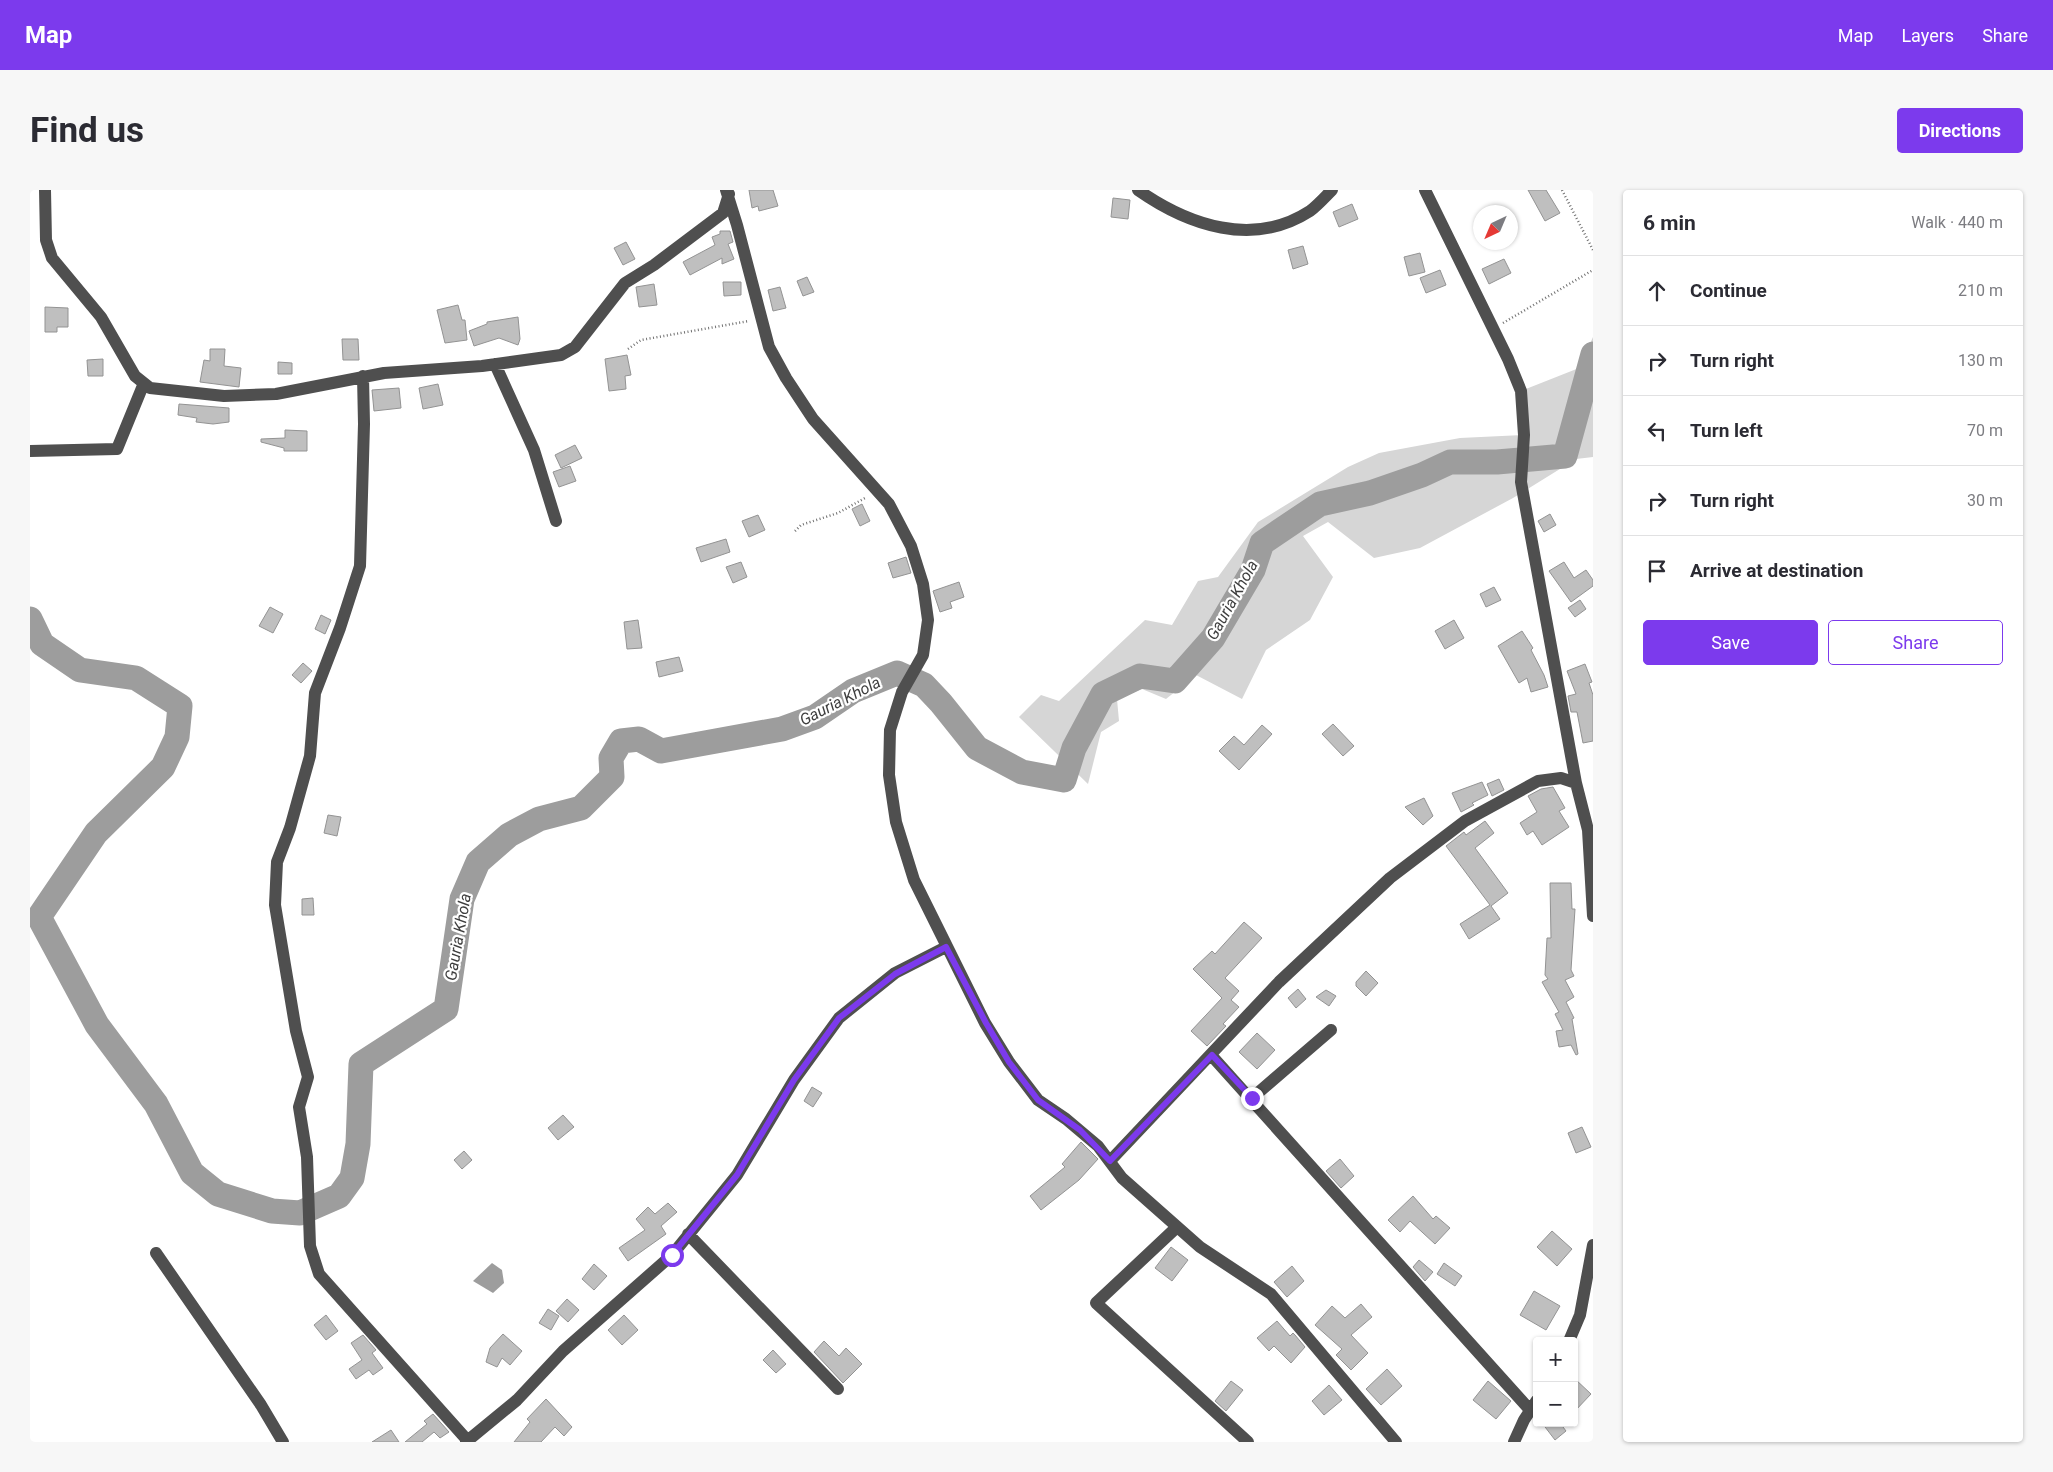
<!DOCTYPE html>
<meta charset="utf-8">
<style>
:root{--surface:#fff;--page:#f7f7f7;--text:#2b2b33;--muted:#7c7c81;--line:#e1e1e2;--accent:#7c3aed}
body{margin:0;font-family:Roboto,sans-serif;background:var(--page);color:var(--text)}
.controls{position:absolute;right:15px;bottom:15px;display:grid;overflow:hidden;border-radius:5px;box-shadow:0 1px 4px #0004}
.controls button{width:45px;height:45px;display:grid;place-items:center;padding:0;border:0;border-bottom:1px solid var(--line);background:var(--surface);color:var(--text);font:25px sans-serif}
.compass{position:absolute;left:1443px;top:15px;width:45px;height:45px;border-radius:50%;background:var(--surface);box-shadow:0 1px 4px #0004;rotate:224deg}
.stop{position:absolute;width:15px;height:15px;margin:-11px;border:4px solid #7c3aed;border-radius:50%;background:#fff}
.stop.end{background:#7c3aed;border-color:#fff;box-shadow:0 1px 5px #0008}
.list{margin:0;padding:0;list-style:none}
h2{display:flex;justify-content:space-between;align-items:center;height:65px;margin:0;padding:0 20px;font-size:21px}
h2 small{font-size:16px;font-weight:400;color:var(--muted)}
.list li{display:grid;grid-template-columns:32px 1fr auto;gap:15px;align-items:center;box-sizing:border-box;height:70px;padding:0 20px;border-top:1px solid var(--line)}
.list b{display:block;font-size:19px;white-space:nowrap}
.list em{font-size:16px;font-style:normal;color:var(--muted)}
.actions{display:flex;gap:10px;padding:15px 20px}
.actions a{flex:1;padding:11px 0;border:1px solid var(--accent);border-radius:5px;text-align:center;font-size:18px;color:var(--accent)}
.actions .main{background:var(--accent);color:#fff}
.icon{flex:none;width:28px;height:28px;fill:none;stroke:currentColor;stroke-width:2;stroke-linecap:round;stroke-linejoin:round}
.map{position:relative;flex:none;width:1563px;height:1252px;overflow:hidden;border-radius:5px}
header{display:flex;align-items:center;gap:30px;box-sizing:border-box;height:70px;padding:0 25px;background:var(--accent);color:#fff}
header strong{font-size:24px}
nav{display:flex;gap:28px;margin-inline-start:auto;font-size:18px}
.intro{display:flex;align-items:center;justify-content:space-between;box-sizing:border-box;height:120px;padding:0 30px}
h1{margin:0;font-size:35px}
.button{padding:12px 22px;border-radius:5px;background:var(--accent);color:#fff;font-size:18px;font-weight:700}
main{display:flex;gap:30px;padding:0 30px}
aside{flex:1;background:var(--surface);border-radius:5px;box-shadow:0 1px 4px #0004}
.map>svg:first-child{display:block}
</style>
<header>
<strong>Map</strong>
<nav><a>Map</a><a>Layers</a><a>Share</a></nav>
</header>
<div class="intro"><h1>Find us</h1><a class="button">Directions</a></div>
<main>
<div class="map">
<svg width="1563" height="1252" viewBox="0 0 1563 1252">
<rect width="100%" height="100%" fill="#fff"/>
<path fill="#d6d6d6" d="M 1563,147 L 1563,267 L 1546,269 L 1483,308 L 1390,358 L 1344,368 L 1298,332 L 1273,346 L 1303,387 L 1280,430 L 1236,460 L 1212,509 L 1166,485 L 1136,509 L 1112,499 L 1087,509 L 1089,531 L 1071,542 L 1058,594 L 989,527 L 1011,505 L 1029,511 L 1115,430 L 1142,435 L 1168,391 L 1188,387 L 1228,332 L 1318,277 L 1349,263 L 1430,248 L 1493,245 L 1491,201 L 1549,178 Z"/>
<path fill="#9d9d9d" d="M 462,1073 L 472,1080 L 474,1093 L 463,1103 L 443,1091 Z"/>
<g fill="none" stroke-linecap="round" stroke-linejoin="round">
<path stroke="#9d9d9d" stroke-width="25" d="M 0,429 L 12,454 L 50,480 L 106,488 L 150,516 L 147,547 L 133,577 L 66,643 L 9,727 L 67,835 L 126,914 L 162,983 L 188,1004 L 242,1021 L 270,1023 L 309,1006 L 322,988 L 328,954 L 331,874 L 416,819 L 432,709 L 448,672 L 479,645 L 509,629 L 551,618 L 582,587 L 581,568 L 591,551 L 609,549 L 631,561 L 752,539 L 785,527 L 823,501 L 867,483 L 894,495 L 911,513 L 947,558 L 992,582 L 1034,590 L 1044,558 L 1073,504 L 1110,486 L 1145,491 L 1183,448 L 1223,380 L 1232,353 L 1290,314 L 1340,303 L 1392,285 L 1420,272 L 1467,272 L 1535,266 L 1563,164"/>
</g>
<path fill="#bfbfbf" stroke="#939393" d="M 719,0 L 743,0 L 748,16 L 729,21 L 728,16 L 722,18 Z
M 1498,0 L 1516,0 L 1530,23 L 1515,31 Z
M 1083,8 L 1100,10 L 1098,29 L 1081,27 Z
M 1322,14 L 1328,29 L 1309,37 L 1303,22 Z
M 690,41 L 700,41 L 703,52 L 698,54 L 704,69 L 692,74 L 692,68 L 660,85 L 653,72 L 685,55 L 682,47 L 690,44 Z
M 596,52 L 605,69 L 593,75 L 584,58 Z
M 1273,56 L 1278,74 L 1263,79 L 1258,60 Z
M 1390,63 L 1395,82 L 1379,86 L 1374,67 Z
M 1474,69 L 1481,83 L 1459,94 L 1452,79 Z
M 1410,80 L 1416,95 L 1396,103 L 1390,88 Z
M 777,87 L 784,102 L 773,106 L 767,91 Z
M 693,92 L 711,92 L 711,105 L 694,106 Z
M 624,94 L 627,115 L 609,117 L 606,97 Z
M 750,97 L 756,118 L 743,121 L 738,100 Z
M 428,115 L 432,130 L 435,130 L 437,150 L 415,153 L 407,120 Z
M 15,117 L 38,118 L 38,137 L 27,137 L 27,142 L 15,142 Z
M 488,127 L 490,149 L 488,155 L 469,148 L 444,156 L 439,141 L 457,134 L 457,132 Z
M 312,149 L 328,149 L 329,170 L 313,170 Z
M 180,159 L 195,159 L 194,176 L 211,178 L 209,197 L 170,192 L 174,170 L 180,171 Z
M 597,165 L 601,185 L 595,186 L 596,199 L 579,201 L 575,169 Z
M 73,169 L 73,186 L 58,186 L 57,170 Z
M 248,172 L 262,173 L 262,184 L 248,184 Z
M 408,194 L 413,215 L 393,219 L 389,198 Z
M 369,198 L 371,218 L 344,221 L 342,200 Z
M 149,214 L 199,218 L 199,232 L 183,234 L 166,232 L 167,228 L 148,225 Z
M 255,240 L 277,241 L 277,261 L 254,261 L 254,258 L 231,252 L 231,249 L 255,248 Z
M 545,255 L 552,268 L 531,278 L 525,265 Z
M 540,276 L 546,291 L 529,297 L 523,282 Z
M 832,314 L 840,331 L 830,336 L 822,319 Z
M 1520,324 L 1526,335 L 1514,342 L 1508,331 Z
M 728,325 L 735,340 L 719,347 L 712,331 Z
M 696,349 L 700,362 L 671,372 L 666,358 Z
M 876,367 L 881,383 L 863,388 L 858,373 Z
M 711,372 L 717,387 L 703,393 L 696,377 Z
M 1534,372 L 1544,388 L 1556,380 L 1563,390 L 1563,396 L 1541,412 L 1519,381 Z
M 929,392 L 934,407 L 920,412 L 922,418 L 910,422 L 903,401 Z
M 1464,397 L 1471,410 L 1456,417 L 1450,404 Z
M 1550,410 L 1556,419 L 1545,427 L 1538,418 Z
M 240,417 L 253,424 L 243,443 L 229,436 Z
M 291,425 L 301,430 L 295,444 L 285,439 Z
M 608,430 L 612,458 L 597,459 L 594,432 Z
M 1424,430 L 1434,448 L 1415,459 L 1405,441 Z
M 1492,441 L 1503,458 L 1501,460 L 1514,485 L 1518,497 L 1501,502 L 1497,488 L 1489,493 L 1468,456 Z
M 649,467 L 653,481 L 629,487 L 626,472 Z
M 273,473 L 282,481 L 271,493 L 262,485 Z
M 1555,474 L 1562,492 L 1559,493 L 1563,505 L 1563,551 L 1553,553 L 1547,522 L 1541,522 L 1538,506 L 1546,504 L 1537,481 Z
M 1303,534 L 1324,556 L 1313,566 L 1292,544 Z
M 1232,535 L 1242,544 L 1209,580 L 1189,561 L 1204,546 L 1214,555 Z
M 1469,589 L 1474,600 L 1462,606 L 1457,594 Z
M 1452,592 L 1458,605 L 1442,613 L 1444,615 L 1431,622 L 1422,603 Z
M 1523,597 L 1535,618 L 1529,621 L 1539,637 L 1512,655 L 1503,641 L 1497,645 L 1490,633 L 1507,622 L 1498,606 L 1511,599 Z
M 1394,608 L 1403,626 L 1393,635 L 1375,617 Z
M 298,625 L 311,627 L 307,646 L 294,643 Z
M 1455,631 L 1464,643 L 1445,658 L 1478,703 L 1461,716 L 1470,729 L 1439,749 L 1430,734 L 1460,715 L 1416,656 L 1434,642 L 1436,645 Z
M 1520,693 L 1541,693 L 1542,719 L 1545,719 L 1541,780 L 1544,786 L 1535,790 L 1544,807 L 1536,812 L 1544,828 L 1542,829 L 1548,864 L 1546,865 L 1541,855 L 1529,857 L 1526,841 L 1533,840 L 1525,824 L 1529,822 L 1512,792 L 1518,789 L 1515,785 L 1517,748 L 1521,748 Z
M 283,708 L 284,725 L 272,725 L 272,709 Z
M 1214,732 L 1232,748 L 1195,788 L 1209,801 L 1201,810 L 1209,817 L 1193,834 L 1196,836 L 1177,856 L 1161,841 L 1192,808 L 1163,779 L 1182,761 L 1185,764 Z
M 1336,781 L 1348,793 L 1336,806 L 1326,796 L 1326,792 Z
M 1268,799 L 1276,809 L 1266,818 L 1258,808 Z
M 1296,800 L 1306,806 L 1299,816 L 1286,807 Z
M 1227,843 L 1245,860 L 1227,879 L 1209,862 Z
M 782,897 L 792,903 L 783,917 L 774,911 Z
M 533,925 L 544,937 L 528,950 L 518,938 Z
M 1552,937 L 1561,957 L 1546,963 L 1538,943 Z
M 1051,952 L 1068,969 L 1049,990 L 1011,1020 L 1000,1006 L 1035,977 L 1032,974 Z
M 434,961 L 442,970 L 432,979 L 424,970 Z
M 1310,969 L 1324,986 L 1311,998 L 1296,981 Z
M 1383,1006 L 1403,1029 L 1406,1026 L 1420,1038 L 1405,1054 L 1380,1031 L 1370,1042 L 1358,1030 Z
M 638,1013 L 647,1022 L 631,1036 L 636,1044 L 598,1071 L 589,1058 L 615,1040 L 606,1029 L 618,1017 L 625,1024 Z
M 1522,1041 L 1542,1059 L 1527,1076 L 1507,1057 Z
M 1141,1057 L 1158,1070 L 1142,1091 L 1125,1078 Z
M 1389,1070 L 1403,1082 L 1395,1091 L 1383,1077 Z
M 1414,1073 L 1432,1086 L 1425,1096 L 1407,1084 Z
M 564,1074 L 577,1086 L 564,1100 L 552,1089 Z
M 1262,1076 L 1274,1091 L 1257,1107 L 1244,1092 Z
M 1504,1101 L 1530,1116 L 1516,1140 L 1490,1125 Z
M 537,1109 L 549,1120 L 538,1132 L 526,1121 Z
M 1331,1114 L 1342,1127 L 1321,1145 L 1338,1163 L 1321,1180 L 1306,1165 L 1312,1159 L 1285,1135 L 1302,1116 L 1315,1128 Z
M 518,1119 L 529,1126 L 521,1140 L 509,1133 Z
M 296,1125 L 308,1141 L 296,1150 L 284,1135 Z
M 594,1125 L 608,1140 L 592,1155 L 578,1140 Z
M 1247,1131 L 1260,1146 L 1263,1143 L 1265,1145 L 1275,1157 L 1261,1173 L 1244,1156 L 1239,1161 L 1227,1148 Z
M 473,1144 L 492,1161 L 480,1175 L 472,1168 L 467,1177 L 456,1172 L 460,1158 Z
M 333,1145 L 346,1160 L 342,1163 L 353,1178 L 343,1185 L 339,1180 L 326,1189 L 319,1179 L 332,1170 L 321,1153 Z
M 794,1151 L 809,1166 L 816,1158 L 832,1174 L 813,1193 L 784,1162 Z
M 743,1160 L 756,1174 L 746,1183 L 733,1170 Z
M 1357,1179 L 1372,1196 L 1351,1215 L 1336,1199 Z
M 1544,1188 L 1561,1204 L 1544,1222 Z
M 1201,1191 L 1213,1200 L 1196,1221 L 1185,1211 Z
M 1458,1191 L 1481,1211 L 1466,1229 L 1443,1210 Z
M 1299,1195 L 1312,1210 L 1294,1225 L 1282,1211 Z
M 516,1209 L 542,1237 L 534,1246 L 525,1237 L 511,1252 L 484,1252 L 500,1232 L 497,1229 Z
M 403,1224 L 419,1242 L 410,1248 L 404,1242 L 392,1252 L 375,1252 L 397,1234 L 394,1231 Z
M 1512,1233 L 1530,1233 L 1536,1241 L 1525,1250 Z
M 361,1240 L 369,1252 L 342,1252 Z"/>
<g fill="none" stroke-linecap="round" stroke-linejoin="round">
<path stroke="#717171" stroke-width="2.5" stroke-dasharray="1 2.5" stroke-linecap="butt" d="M 1532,0 L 1563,60
M 1473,133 L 1563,80
M 598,159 L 611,150 L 719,131
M 765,341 L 771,335 L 808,323 L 835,308"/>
<path stroke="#4f4f4f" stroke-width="12" d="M 15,0 L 16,50 L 22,68 L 71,127 L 105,186 L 120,198 L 194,206 L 246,204 L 354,183 L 452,176 L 531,165 L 545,157 L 595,93 L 624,75 L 693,23 L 699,4
M 696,0 L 707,35 L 739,157 L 756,188 L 783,229 L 859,314 L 881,356 L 893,394 L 898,430 L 893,465 L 872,502 L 860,540 L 859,585 L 866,632 L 884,690 L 955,833 L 979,872 L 1008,910 L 1036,929 L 1068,956 L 1092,988 L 1170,1057 L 1241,1104 L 1366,1252
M 1108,0 C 1158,35 1223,58 1280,21 C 1288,15 1295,7 1302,0
M 1395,0 L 1478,169 L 1491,201 L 1494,245 L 1491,292 L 1546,593 L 1558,640 L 1563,726
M 465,174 L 504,260 L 526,331
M 333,186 L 334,234 L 330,376 L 310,438 L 285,503 L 280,566 L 260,638 L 247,672 L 245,715 L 266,841 L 278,887 L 269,917 L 277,967 L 280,1056 L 289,1084 L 438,1251
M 0,261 L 87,259 L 114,193
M 1181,865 L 1500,1220
M 1222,908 L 1301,840
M 1080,971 L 1249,792 L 1360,688 L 1435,631 L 1508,591 L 1531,588 L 1546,593
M 1147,1037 L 1066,1113 L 1218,1252
M 658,1044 L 808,1199
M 126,1063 L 231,1215 L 253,1252
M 1539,1151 L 1550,1125 L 1563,1055
M 436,1252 L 487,1210 L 533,1161 L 642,1065 L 707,985 L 764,890 L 809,828 L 865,783 L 916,757
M 1484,1252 L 1494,1230 L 1507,1210"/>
</g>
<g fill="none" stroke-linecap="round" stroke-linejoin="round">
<path stroke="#7c3aed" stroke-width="6" d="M 642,1065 L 707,985 L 764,890 L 809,828 L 865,784 L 916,757 L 956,833 L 979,872 L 1008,910 L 1050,940 L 1080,971 L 1182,865 L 1222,908"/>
</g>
<g text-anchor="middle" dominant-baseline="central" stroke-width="4.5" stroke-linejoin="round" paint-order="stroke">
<g font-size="16" font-style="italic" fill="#3e3e3e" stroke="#fff">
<text transform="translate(1202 410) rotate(-61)">Gauria Khola</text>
<text transform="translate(810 511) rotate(-27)">Gauria Khola</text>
<text transform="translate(428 747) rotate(-80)">Gauria Khola</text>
</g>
</g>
</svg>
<div class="controls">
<button>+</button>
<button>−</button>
</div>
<svg class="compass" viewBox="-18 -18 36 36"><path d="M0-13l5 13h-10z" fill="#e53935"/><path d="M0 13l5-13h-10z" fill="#7c7c81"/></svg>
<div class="stop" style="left:642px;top:1065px"></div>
<div class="stop end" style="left:1222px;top:908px"></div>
</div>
<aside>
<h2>6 min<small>Walk · 440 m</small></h2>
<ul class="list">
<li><svg class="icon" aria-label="ahead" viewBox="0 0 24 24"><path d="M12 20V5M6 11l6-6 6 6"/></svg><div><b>Continue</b></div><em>210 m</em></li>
<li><svg class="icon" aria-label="right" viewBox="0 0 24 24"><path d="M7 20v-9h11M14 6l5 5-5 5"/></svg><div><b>Turn right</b></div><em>130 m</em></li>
<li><svg class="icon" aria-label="left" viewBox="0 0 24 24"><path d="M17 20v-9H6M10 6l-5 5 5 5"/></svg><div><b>Turn left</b></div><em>70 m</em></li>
<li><svg class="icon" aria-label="right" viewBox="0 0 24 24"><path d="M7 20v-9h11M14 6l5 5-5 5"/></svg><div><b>Turn right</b></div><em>30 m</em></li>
<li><svg class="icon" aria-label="arrive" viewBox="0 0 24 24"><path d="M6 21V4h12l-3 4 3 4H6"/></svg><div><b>Arrive at destination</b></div></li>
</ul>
<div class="actions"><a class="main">Save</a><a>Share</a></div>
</aside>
</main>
